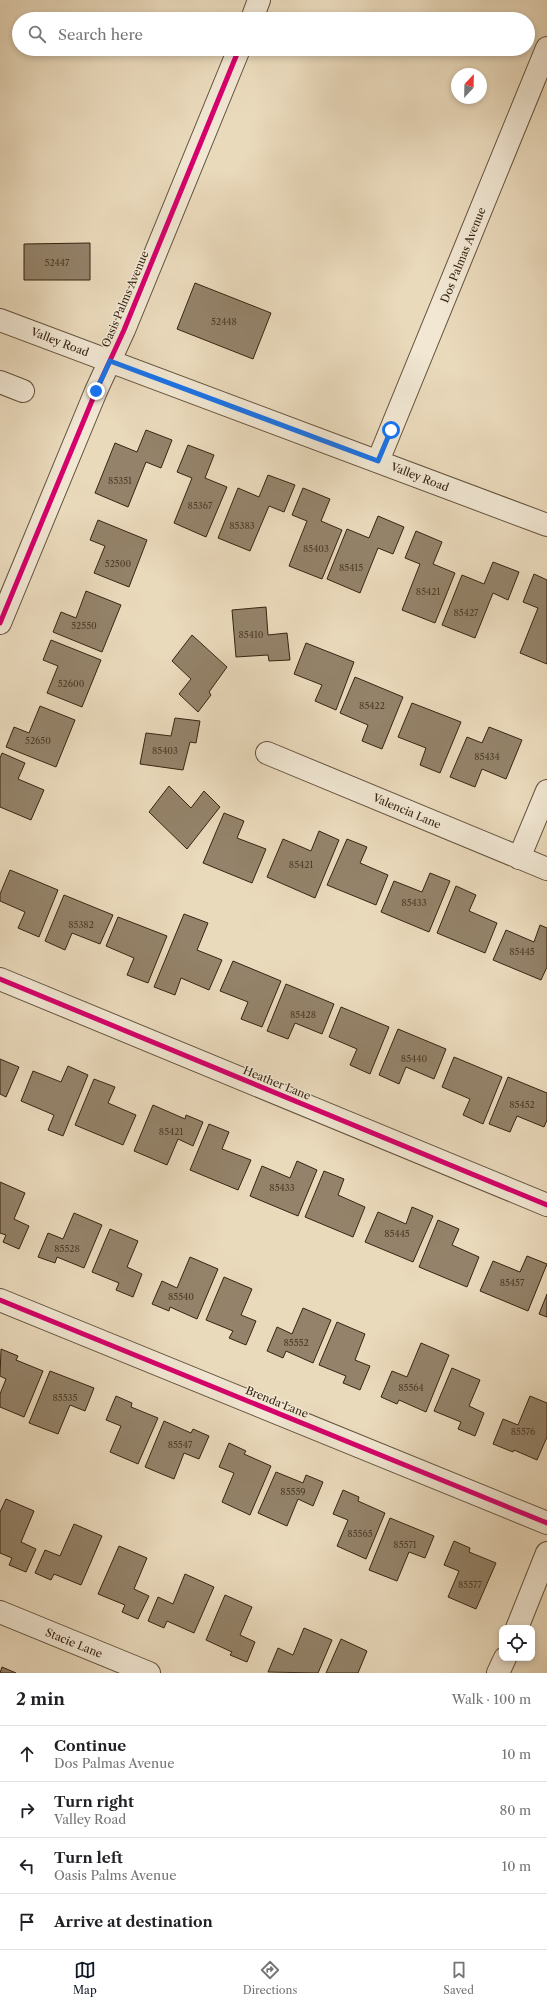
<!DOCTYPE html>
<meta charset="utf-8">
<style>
:root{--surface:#fff;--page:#f6f6f6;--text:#202124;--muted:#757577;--line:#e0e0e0;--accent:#111827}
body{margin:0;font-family:"Libre Caslon Text",serif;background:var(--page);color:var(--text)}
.controls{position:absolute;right:12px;bottom:12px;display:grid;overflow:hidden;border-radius:8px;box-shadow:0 2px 6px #0003}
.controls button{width:36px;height:36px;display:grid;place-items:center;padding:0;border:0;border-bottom:1px solid var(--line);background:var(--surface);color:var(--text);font:20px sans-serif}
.compass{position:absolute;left:451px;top:68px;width:36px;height:36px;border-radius:50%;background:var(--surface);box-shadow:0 2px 6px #0003;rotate:22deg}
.stop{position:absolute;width:12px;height:12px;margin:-9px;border:3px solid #1a73e8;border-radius:50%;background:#fff}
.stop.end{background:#1a73e8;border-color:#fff;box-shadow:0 1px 4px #0008}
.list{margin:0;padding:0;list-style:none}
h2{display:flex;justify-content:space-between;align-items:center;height:52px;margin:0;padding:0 16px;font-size:17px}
h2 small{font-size:13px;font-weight:400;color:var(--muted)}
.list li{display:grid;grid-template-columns:26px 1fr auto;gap:12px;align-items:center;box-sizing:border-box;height:56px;padding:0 16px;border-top:1px solid var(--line)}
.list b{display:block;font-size:15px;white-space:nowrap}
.list p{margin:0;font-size:13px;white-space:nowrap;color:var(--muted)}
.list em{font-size:13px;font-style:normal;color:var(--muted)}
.icon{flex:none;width:22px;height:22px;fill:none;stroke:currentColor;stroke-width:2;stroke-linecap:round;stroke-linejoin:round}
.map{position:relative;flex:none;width:547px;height:1673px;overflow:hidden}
.search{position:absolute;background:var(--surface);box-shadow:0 2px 6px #0003;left:12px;right:12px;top:12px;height:44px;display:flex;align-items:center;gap:10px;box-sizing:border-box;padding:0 14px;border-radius:22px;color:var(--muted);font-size:15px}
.sheet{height:276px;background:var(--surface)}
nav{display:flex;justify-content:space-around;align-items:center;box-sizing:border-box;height:56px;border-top:1px solid var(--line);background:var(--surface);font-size:11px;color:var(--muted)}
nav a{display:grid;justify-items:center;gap:2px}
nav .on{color:var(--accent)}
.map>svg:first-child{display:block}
</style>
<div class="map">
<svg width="547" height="1673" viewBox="0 0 547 1673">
<rect width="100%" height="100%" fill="#eadabc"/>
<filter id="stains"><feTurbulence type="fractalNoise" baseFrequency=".005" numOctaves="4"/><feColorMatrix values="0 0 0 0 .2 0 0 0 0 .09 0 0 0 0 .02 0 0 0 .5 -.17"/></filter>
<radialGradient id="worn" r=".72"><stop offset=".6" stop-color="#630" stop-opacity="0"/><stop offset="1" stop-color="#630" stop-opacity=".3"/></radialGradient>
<path fill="#94836a" stroke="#372412" d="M 90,243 L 90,280 L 24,280 L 24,244 Z
M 195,283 L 271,313 L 253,359 L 177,329 Z
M 146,430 L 172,440 L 161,468 L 146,462 L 128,507 L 95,493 L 115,443 L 137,452 Z
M 188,445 L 214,455 L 205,478 L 227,487 L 206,537 L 174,523 L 192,478 L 177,472 Z
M 268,475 L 295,485 L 284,512 L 269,506 L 250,551 L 218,538 L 238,488 L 259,497 Z
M 303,488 L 330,499 L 321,521 L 342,530 L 322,579 L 289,566 L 307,521 L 292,515 Z
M 378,516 L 404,527 L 393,554 L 378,548 L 360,593 L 327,579 L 347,529 L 369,538 Z
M 98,520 L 147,540 L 129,587 L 94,573 L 105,546 L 90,540 Z
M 416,531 L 442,542 L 433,564 L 455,573 L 435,623 L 402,610 L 420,564 L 405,558 Z
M 493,562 L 519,572 L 508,600 L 493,593 L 475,638 L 442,625 L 462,575 L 484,584 Z
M 534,574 L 547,580 L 547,664 L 520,653 L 538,608 L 523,602 Z
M 86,591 L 121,605 L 102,652 L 53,632 L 61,612 L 76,618 Z
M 266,607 L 268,635 L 287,633 L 290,660 L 269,661 L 268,655 L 236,657 L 232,610 Z
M 192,635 L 227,667 L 209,692 L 211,695 L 198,712 L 179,694 L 191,679 L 172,661 Z
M 51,640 L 101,660 L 82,707 L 47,693 L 58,666 L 43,660 Z
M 306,643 L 354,662 L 336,710 L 315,701 L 322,685 L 294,674 Z
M 355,677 L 403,697 L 382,749 L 362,741 L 368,725 L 340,713 Z
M 412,703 L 461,722 L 440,773 L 420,765 L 426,748 L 398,737 Z
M 40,706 L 75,720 L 56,767 L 6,747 L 14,727 L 29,733 Z
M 175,718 L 200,721 L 196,743 L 190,742 L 183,770 L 140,764 L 146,733 L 171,736 Z
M 489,727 L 522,740 L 506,779 L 482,769 L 475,787 L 450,777 L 467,737 L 482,743 Z
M 2,753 L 25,763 L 18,779 L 44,790 L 31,820 L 0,807 L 0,758 Z
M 169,786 L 191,808 L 204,791 L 220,807 L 187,849 L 149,812 Z
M 224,813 L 244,821 L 237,838 L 266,849 L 252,883 L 203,863 Z
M 319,831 L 339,840 L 315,898 L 267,877 L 283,839 L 311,851 Z
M 347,839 L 367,847 L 360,863 L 388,875 L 376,905 L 327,885 Z
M 10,870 L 58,890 L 39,937 L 18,928 L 25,912 L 0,901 L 0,894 Z
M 430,873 L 450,881 L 429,932 L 381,912 L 394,881 L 422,892 Z
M 456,886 L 476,895 L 469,911 L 497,923 L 485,953 L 437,933 Z
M 64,895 L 113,915 L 100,944 L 72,933 L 65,950 L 45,941 Z
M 184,914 L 208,923 L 197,950 L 222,960 L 209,990 L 181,978 L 175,995 L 154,987 Z
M 118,917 L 167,936 L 148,983 L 127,975 L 134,958 L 106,946 Z
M 540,925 L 547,928 L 547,967 L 541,980 L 493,960 L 506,930 L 534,942 Z
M 233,961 L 281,981 L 262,1027 L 241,1019 L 248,1002 L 220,991 Z
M 286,984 L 334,1004 L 322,1034 L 295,1023 L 288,1039 L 267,1031 Z
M 341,1007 L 389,1027 L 370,1074 L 350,1065 L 357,1049 L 329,1037 Z
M 398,1029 L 446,1049 L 434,1079 L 406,1067 L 399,1084 L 379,1075 Z
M 454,1057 L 502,1077 L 483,1124 L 463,1115 L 470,1099 L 442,1087 Z
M 0,1059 L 19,1067 L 6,1097 L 0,1094 Z
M 68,1066 L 88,1075 L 63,1136 L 48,1130 L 54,1115 L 21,1101 L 33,1071 L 61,1082 Z
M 508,1077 L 547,1093 L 547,1120 L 544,1127 L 517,1116 L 510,1132 L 489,1124 Z
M 94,1079 L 115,1087 L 108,1103 L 136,1115 L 123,1145 L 75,1125 Z
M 153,1105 L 185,1119 L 186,1115 L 203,1122 L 193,1146 L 178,1139 L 167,1165 L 134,1151 Z
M 209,1124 L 229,1132 L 222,1149 L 251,1160 L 238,1190 L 190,1170 Z
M 297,1161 L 317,1170 L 298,1216 L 250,1196 L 262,1166 L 290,1178 Z
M 324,1171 L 344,1179 L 338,1195 L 365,1207 L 353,1237 L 305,1217 Z
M 0,1182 L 25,1193 L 14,1219 L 29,1226 L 19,1249 L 3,1242 L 6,1235 L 0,1233 Z
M 412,1207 L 433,1216 L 413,1262 L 365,1242 L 378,1212 L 406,1224 Z
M 74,1213 L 102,1225 L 84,1268 L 57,1257 L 55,1263 L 38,1257 L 48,1233 L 63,1239 Z
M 438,1220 L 459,1229 L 452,1245 L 479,1257 L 467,1287 L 419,1267 Z
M 110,1229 L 138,1241 L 127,1267 L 142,1274 L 133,1297 L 116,1290 L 119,1283 L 92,1272 Z
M 527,1256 L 547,1264 L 528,1311 L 480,1291 L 493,1261 L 520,1272 Z
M 190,1257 L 218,1269 L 197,1319 L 170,1307 L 169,1311 L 152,1304 L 162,1281 L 177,1288 Z
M 224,1277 L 252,1289 L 241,1315 L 256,1321 L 246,1345 L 229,1338 L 233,1331 L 206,1320 Z
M 547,1294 L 547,1317 L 539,1314 Z
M 303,1308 L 331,1320 L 313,1363 L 286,1351 L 283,1358 L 267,1351 L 277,1327 L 292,1334 Z
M 337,1322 L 365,1334 L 355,1360 L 370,1366 L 360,1390 L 343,1383 L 346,1376 L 319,1365 Z
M 421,1343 L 449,1355 L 426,1412 L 399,1400 L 397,1404 L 381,1397 L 392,1371 L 407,1377 Z
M 1,1349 L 18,1356 L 16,1360 L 43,1371 L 24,1417 L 0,1407 L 0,1394 L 6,1379 L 0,1376 Z
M 452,1368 L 480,1380 L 469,1406 L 484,1413 L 475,1436 L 458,1429 L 461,1422 L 434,1411 Z
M 50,1371 L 94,1388 L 85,1411 L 70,1405 L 58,1434 L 29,1423 Z
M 116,1396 L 132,1403 L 131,1407 L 158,1418 L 138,1464 L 110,1452 L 121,1426 L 106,1420 Z
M 530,1396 L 547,1403 L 547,1437 L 537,1460 L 514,1450 L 513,1452 L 493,1444 L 503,1419 L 518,1425 Z
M 164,1421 L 191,1433 L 193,1429 L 209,1436 L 199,1459 L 184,1453 L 174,1479 L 145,1467 Z
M 229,1443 L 246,1451 L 244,1454 L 271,1466 L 250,1515 L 222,1502 L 234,1473 L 219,1467 Z
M 276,1472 L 303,1483 L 306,1475 L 323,1482 L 313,1506 L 298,1499 L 287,1526 L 258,1513 Z
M 343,1490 L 359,1497 L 358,1501 L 385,1513 L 366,1559 L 337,1546 L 348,1520 L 333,1514 Z
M 6,1499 L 34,1511 L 21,1542 L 36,1549 L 26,1572 L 9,1565 L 12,1558 L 0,1553 L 0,1512 Z
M 390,1518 L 434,1536 L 425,1558 L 409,1552 L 397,1581 L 369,1570 Z
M 74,1524 L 102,1536 L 81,1585 L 54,1574 L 51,1580 L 35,1573 L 45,1550 L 60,1556 Z
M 454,1541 L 470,1548 L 469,1552 L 496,1563 L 476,1609 L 448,1597 L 459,1571 L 444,1565 Z
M 119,1546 L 147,1558 L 134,1589 L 149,1596 L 138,1619 L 122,1612 L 125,1605 L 98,1594 Z
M 185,1574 L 214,1587 L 194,1633 L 167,1621 L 164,1628 L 148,1621 L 158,1597 L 173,1604 Z
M 225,1595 L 252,1607 L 240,1635 L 255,1642 L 247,1662 L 230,1655 L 232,1652 L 206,1640 Z
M 304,1628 L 332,1640 L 318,1673 L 268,1672 L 278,1648 L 293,1655 Z
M 341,1639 L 367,1651 L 358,1673 L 326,1673 Z
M 2,1667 L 16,1673 L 0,1673 Z"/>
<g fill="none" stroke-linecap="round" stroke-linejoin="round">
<defs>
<path id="minor" d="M 252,19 L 259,0
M 0,320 L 547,525
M 0,382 L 23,391
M 378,461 L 547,48
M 0,623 L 96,391 L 124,330 L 239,49
M 267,753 L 547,869
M 519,858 L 547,791
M 0,979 L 547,1205
M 0,1300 L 547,1523
M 0,1612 L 149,1673
M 517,1628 L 547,1553
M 498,1673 L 505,1658"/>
</defs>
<use href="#minor" stroke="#64523c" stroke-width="24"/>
<use href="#minor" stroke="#f1e7d3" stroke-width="22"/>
<defs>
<path id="cycleway" d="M 0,623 L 96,391 L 124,330 L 239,49
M 0,979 L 547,1205
M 0,1300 L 547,1523"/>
</defs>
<use href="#cycleway" stroke="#f1e7d3" stroke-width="8"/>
<use href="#cycleway" stroke="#d6006c" stroke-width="5"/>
</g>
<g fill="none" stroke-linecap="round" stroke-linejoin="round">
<path stroke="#1a73e8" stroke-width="5" d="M 96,391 L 110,361 L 378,461 L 391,430"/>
</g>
<g text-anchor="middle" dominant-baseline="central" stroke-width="3" stroke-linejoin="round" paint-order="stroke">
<g font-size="9" fill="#4e3c28">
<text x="57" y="262">52447</text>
<text x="224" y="321">52448</text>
<text x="120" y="480">85351</text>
<text x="200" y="505">85367</text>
<text x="242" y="525">85383</text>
<text x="316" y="548">85403</text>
<text x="118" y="563">52500</text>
<text x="351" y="567">85415</text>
<text x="428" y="591">85421</text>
<text x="466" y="612">85427</text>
<text x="84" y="625">52550</text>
<text x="251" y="634">85410</text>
<text x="71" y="683">52600</text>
<text x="372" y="705">85422</text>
<text x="38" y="740">52650</text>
<text x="165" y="750">85403</text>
<text x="487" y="756">85434</text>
<text x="301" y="864">85421</text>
<text x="414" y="902">85433</text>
<text x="81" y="924">85382</text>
<text x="522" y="951">85445</text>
<text x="303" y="1014">85428</text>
<text x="414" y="1058">85440</text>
<text x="522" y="1104">85452</text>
<text x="171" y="1131">85421</text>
<text x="282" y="1187">85433</text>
<text x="397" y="1233">85445</text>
<text x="67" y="1248">85528</text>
<text x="512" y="1282">85457</text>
<text x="181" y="1296">85540</text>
<text x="296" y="1342">85552</text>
<text x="411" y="1387">85564</text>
<text x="65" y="1397">85535</text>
<text x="523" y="1431">85576</text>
<text x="180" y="1444">85547</text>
<text x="293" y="1491">85559</text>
<text x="360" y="1533">85565</text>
<text x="405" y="1544">85571</text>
<text x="470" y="1584">85577</text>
</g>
<g font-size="11" fill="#372412" stroke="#f1e7d3">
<text transform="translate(463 255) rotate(-68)">Dos Palmas Avenue</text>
<text transform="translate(125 299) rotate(-67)">Oasis Palms Avenue</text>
<text transform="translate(60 342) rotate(21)">Valley Road</text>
<text transform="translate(420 477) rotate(21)">Valley Road</text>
<text transform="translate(407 811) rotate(23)">Valencia Lane</text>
<text transform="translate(277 1083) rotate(22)">Heather Lane</text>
<text transform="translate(277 1402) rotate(22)">Brenda Lane</text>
<text transform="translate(74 1643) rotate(22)">Stacie Lane</text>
</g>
</g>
<rect width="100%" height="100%" filter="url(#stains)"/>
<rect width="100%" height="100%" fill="url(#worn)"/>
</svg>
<div class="controls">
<button><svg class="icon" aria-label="locate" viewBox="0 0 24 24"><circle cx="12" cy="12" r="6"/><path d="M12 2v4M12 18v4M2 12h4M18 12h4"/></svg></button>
</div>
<svg class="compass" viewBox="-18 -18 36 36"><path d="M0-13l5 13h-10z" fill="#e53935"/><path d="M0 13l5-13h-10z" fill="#757577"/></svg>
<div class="stop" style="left:391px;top:430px"></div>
<div class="stop end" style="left:96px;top:391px"></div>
<div class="search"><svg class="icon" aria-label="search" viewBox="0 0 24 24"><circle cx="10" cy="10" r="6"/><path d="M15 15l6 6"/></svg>Search here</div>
</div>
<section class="sheet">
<h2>2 min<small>Walk · 100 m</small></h2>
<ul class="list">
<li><svg class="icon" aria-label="ahead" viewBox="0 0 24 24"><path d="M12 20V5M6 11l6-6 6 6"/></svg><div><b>Continue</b><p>Dos Palmas Avenue</p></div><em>10 m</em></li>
<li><svg class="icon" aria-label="right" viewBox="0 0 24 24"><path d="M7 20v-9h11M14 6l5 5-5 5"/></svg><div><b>Turn right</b><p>Valley Road</p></div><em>80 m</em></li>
<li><svg class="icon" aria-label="left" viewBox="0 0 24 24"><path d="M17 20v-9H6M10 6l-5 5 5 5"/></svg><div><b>Turn left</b><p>Oasis Palms Avenue</p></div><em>10 m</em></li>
<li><svg class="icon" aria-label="arrive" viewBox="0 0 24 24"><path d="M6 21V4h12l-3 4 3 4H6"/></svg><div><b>Arrive at destination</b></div></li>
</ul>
</section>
<nav>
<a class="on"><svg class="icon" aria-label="map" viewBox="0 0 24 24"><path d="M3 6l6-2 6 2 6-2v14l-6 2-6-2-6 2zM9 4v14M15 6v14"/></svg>Map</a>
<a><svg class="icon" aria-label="directions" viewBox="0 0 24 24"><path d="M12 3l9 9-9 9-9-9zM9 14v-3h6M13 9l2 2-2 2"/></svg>Directions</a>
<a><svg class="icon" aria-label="saved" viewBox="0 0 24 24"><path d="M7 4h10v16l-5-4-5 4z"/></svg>Saved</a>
</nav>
